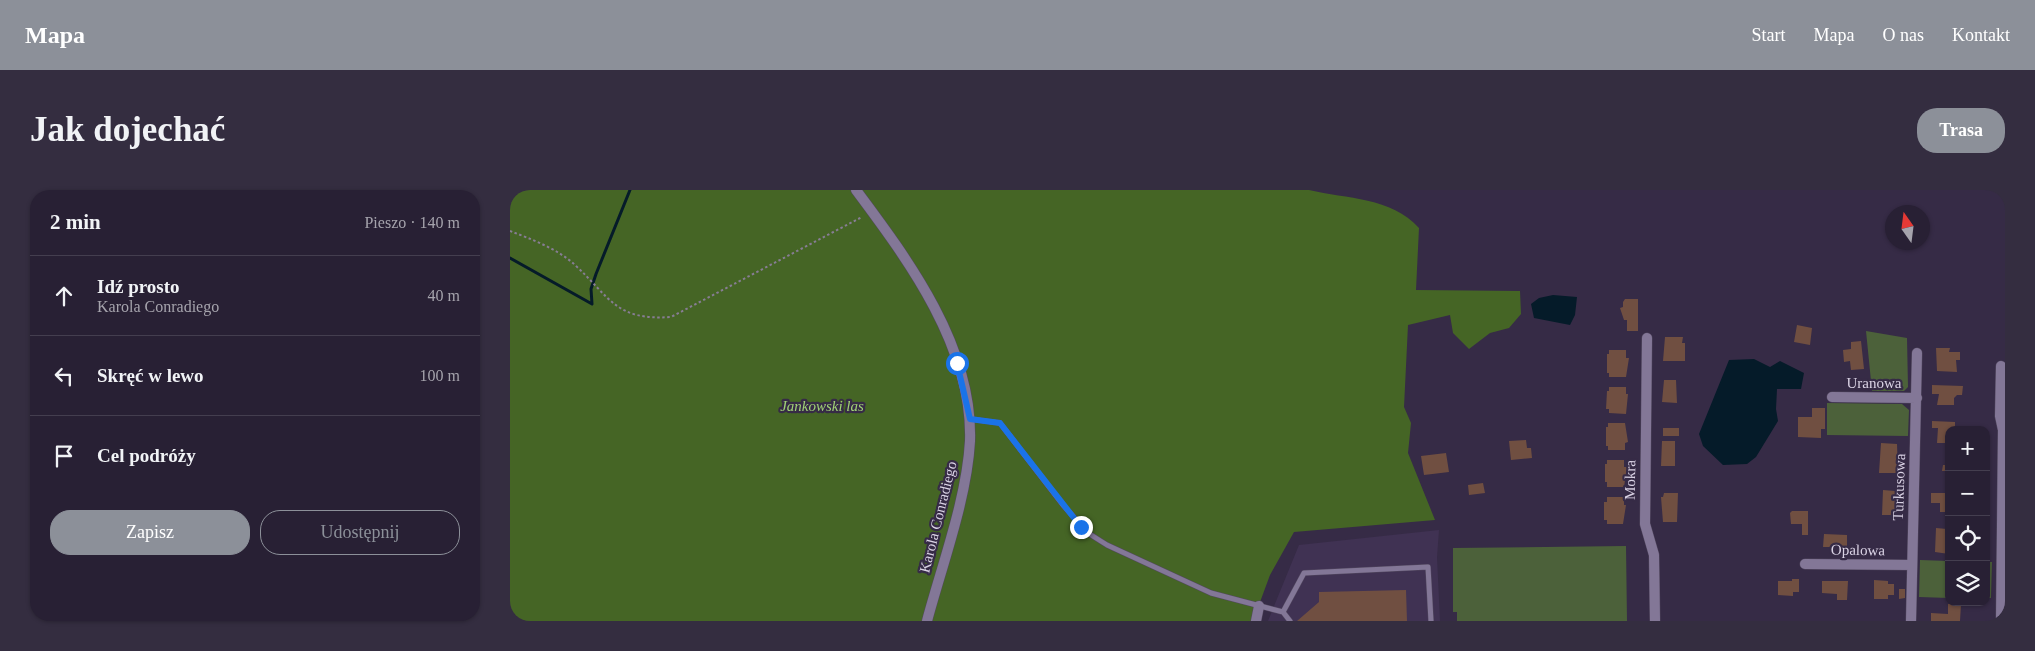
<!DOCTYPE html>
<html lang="pl">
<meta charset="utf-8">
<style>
:root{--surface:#282034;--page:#342d40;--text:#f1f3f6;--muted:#a5a3ac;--line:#443e4f;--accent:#8c9099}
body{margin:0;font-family:Georgia,serif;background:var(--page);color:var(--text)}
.controls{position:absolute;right:15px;bottom:15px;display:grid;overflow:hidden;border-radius:10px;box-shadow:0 1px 4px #0004}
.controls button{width:45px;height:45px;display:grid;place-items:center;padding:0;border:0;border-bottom:1px solid var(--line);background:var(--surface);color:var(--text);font:25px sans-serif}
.compass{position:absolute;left:1375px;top:15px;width:45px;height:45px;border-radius:50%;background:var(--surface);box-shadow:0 1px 4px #0004;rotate:346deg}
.stop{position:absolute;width:15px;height:15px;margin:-11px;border:4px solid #1a73e8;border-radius:50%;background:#fff}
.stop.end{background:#1a73e8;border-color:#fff;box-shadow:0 1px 5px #0008}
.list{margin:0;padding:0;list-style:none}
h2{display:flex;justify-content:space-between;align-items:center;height:65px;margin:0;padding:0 20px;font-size:21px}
h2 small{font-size:16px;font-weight:400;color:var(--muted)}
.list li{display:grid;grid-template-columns:32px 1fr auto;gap:15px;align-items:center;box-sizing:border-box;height:80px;padding:0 20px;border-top:1px solid var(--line)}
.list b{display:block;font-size:19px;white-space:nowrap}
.list p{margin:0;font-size:16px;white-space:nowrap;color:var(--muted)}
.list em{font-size:16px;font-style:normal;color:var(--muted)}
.actions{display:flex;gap:10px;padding:15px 20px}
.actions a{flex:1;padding:11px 0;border:1px solid var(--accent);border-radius:20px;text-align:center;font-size:18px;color:var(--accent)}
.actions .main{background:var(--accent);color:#fff}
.icon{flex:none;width:28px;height:28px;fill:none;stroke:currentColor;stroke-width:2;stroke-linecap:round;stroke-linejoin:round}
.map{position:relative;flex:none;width:1495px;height:431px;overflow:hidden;border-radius:20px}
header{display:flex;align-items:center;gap:30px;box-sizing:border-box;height:70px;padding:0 25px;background:var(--accent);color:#fff}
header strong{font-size:24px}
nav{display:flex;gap:28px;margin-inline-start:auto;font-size:18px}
.intro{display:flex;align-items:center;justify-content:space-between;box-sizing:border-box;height:120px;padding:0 30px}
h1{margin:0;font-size:35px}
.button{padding:12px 22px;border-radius:20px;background:var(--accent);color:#fff;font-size:18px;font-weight:700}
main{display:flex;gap:30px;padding:0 30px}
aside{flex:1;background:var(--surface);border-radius:20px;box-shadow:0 1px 4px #0004}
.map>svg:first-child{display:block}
</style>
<header>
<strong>Mapa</strong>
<nav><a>Start</a><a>Mapa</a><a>O nas</a><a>Kontakt</a></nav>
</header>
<div class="intro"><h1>Jak dojechać</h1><a class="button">Trasa</a></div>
<main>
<aside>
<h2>2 min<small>Pieszo · 140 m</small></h2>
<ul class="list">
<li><svg class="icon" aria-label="ahead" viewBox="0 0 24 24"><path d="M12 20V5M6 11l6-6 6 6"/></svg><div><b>Idź prosto</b><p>Karola Conradiego</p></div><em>40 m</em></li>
<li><svg class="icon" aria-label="left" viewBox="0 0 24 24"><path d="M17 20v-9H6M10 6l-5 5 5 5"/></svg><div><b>Skręć w lewo</b></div><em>100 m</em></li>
<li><svg class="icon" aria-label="arrive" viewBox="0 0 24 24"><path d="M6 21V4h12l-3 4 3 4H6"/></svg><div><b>Cel podróży</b></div></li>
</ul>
<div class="actions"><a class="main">Zapisz</a><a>Udostępnij</a></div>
</aside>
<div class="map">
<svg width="1495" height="431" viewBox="0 0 1495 431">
<rect width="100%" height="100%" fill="#362b46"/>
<path fill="#403253" d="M 929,340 L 927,367 L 930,431 L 758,431 L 789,355 Z"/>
<path fill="#4c613a" d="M 1356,141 L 1397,148 L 1398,197 L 1394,201 L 1362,201 Z
M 1317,213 L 1392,214 L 1399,220 L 1398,246 L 1317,245 Z
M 1116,356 L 1117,431 L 947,431 L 947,422 L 943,422 L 943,358 Z
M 1410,370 L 1439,371 L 1439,408 L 1409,407 Z
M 1476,372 L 1482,372 L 1481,408 L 1476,408 Z"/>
<path fill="#456525" d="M 0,0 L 799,0 C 837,9 881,7 909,38 L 906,100 L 1010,101 L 1011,124 L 999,138 L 980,143 L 959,159 L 943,143 L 940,125 L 898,135 L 894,217 L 901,233 L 898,263 L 925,330 L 784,342 L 760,385 L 743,431 L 0,431 Z"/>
<path fill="#051b29" d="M 1043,105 L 1067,107 L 1065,125 L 1060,135 L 1024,128 L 1021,114 L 1029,108 Z
M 1244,169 L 1260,177 L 1270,171 L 1294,183 L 1291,199 L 1267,199 L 1266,219 L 1268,231 L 1246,267 L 1237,274 L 1213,275 L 1193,256 L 1189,244 L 1219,170 Z"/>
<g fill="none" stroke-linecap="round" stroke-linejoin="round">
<path stroke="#051b29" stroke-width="3" d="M 0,68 L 82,114 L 81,99 L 86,84 L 120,0"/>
</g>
<path fill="#704f41" d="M 1115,109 L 1128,109 L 1128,141 L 1117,141 L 1117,130 L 1114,130 L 1110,118 L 1113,117 L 1113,112 Z
M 1287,135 L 1302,138 L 1300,155 L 1284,152 Z
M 1155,147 L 1173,147 L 1172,153 L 1175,153 L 1175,171 L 1153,171 Z
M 1351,151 L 1354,179 L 1341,180 L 1340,171 L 1334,172 L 1333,160 L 1341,159 L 1341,152 Z
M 1426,158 L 1440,158 L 1439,162 L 1450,162 L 1450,170 L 1446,170 L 1447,182 L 1427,181 Z
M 1099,160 L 1116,160 L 1116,168 L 1119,168 L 1116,187 L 1099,187 L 1099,183 L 1097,183 L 1097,164 L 1099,164 Z
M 1154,190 L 1166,190 L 1167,213 L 1152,212 Z
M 1422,195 L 1453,196 L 1452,205 L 1447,205 L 1444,208 L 1444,215 L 1427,215 L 1429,204 L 1422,204 Z
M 1099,197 L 1116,197 L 1116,204 L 1118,204 L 1116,224 L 1099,223 L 1099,219 L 1096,219 L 1097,201 L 1099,201 Z
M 1302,218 L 1315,218 L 1315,239 L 1311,239 L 1311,248 L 1288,247 L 1288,227 L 1302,227 Z
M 1422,231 L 1445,232 L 1445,240 L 1439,240 L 1438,253 L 1427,253 L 1428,238 L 1422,238 Z
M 1098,233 L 1115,233 L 1118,252 L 1115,253 L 1115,260 L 1098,260 L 1098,256 L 1096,256 L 1096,237 L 1098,237 Z
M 1153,238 L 1169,238 L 1169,246 L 1153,246 Z
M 1016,250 L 1017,258 L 1021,258 L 1022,268 L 1001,270 L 999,251 Z
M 1152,251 L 1165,251 L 1165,276 L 1151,276 Z
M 1371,253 L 1387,254 L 1388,283 L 1369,283 Z
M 936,263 L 939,282 L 914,285 L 911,266 Z
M 1436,266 L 1439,267 L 1439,289 L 1435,289 L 1436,281 L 1432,281 L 1433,275 L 1436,275 Z
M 1097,270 L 1114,270 L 1114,277 L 1117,277 L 1114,297 L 1097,297 L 1097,292 L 1095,292 L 1095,274 L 1097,274 Z
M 973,293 L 975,303 L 959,305 L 958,295 Z
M 1373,300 L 1385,301 L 1387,313 L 1385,325 L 1372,325 Z
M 1154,303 L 1168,303 L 1167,332 L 1153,332 L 1151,307 L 1153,307 Z
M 1421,303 L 1439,303 L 1439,322 L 1430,322 L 1430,313 L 1421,313 Z
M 1097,307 L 1114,307 L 1114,315 L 1116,315 L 1113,334 L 1097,334 L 1097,330 L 1094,330 L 1094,312 L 1097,312 Z
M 1282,321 L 1298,321 L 1298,345 L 1292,345 L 1292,334 L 1281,334 L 1280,323 Z
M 1426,338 L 1437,339 L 1439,364 L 1425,362 Z
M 1314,344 L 1337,345 L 1337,357 L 1313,357 Z
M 1282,389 L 1289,389 L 1289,402 L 1283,402 L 1283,406 L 1268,405 L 1268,391 L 1282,391 Z
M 1364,390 L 1378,391 L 1378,394 L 1384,394 L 1384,405 L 1378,405 L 1378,409 L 1364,409 Z
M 1312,391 L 1338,391 L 1337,410 L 1327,410 L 1327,404 L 1312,403 Z
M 1389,399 L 1395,399 L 1395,408 L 1389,409 Z
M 896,400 L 897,431 L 787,431 L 809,412 L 809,402 Z
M 1438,414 L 1451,414 L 1450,431 L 1421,431 L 1421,423 L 1438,424 Z"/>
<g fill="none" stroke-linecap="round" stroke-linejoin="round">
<defs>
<path id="service" d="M 460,229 L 490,233 L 553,315 L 578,343 L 597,355 L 701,403 L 773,422 L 794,383 L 918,377 L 921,431
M 773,422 L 780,431"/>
<path id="minor" d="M 1137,148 L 1135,334 L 1144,365 L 1145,431
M 1322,207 L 1407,208
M 1295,374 L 1402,375
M 746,431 L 749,416
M 1401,431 L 1407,163
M 1491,431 L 1493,240 L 1490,226 L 1491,176"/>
<path id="tertiary" d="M 346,0 C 399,71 463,157 460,251 C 457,308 432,375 417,431"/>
</defs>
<use href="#service" stroke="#534960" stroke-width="6"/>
<use href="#minor" stroke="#534960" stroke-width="11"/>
<use href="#tertiary" stroke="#534960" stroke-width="11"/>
<path stroke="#877d94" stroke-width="2" stroke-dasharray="2.5 2.5" stroke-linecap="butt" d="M 0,41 C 21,49 48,59 65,75 C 100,107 105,131 161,127 L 352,27"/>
<use href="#service" stroke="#837797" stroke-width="5"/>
<use href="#minor" stroke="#837797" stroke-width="10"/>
<use href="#tertiary" stroke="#837797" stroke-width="10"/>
</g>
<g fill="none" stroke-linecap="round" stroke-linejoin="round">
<path stroke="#1a73e8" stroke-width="6" d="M 447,173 L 460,229 L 490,233 L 571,337"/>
</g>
<g text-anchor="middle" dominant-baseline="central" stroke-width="4.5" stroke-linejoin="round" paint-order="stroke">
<g font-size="15" fill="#dad3e5" stroke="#362b46">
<text x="1364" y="193">Uranowa</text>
<text transform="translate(1120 290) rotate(-89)">Mokra</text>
<text transform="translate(1389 297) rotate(-88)">Turkusowa</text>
<text transform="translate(428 327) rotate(-76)">Karola Conradiego</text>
<text transform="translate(1348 360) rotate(1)">Opalowa</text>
</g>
<g font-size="15" font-style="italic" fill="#a0d176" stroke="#362b46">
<text x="312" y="216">Jankowski las</text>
</g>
</g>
</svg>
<div class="controls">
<button>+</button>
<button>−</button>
<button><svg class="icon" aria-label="locate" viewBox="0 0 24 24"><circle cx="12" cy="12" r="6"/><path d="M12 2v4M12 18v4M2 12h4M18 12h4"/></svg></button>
<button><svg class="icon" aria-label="layers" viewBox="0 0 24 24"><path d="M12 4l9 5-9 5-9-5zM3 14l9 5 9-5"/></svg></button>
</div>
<svg class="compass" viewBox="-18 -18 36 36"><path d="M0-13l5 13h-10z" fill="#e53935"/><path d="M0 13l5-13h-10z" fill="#a5a3ac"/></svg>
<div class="stop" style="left:447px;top:173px"></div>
<div class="stop end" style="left:571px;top:337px"></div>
</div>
</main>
